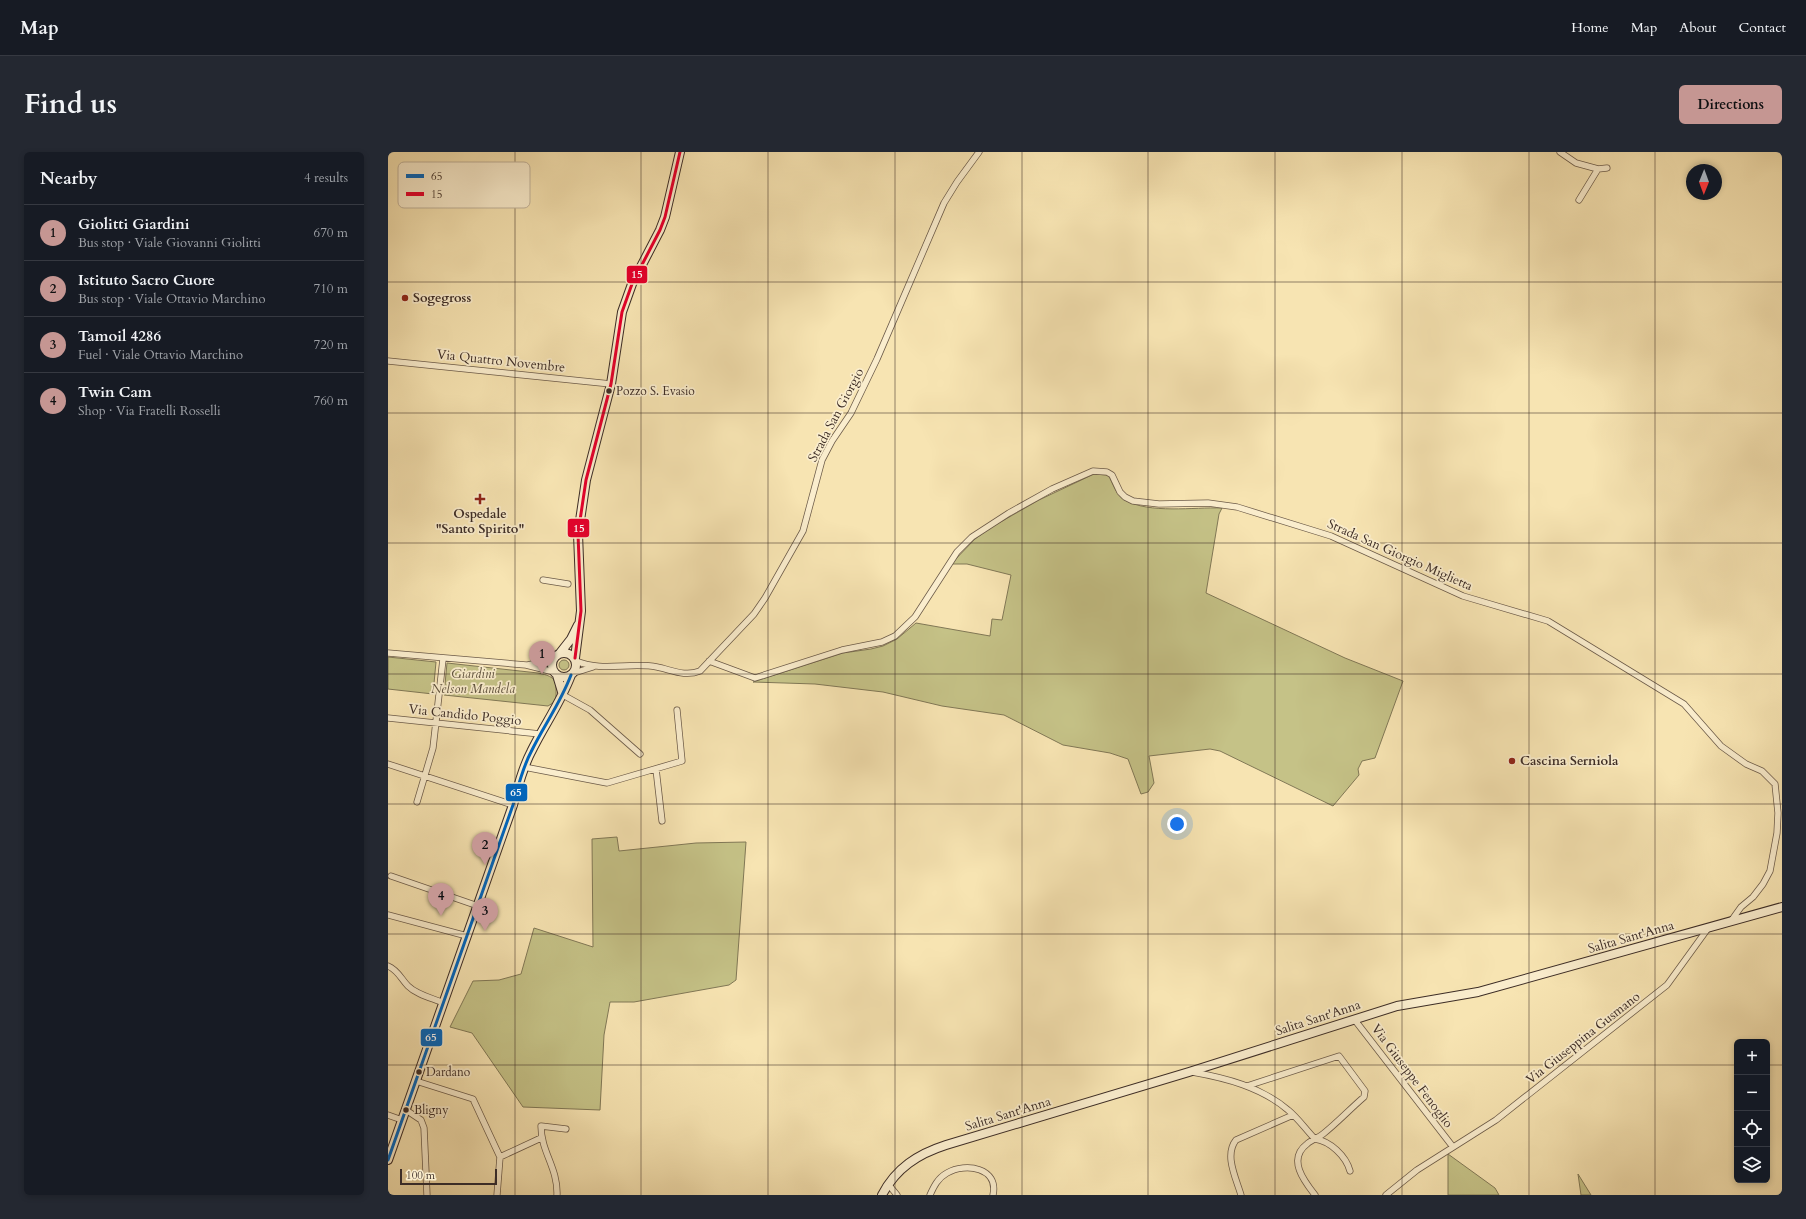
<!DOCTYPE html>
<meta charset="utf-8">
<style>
:root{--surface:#171b24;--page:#242831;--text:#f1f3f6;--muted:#9ea1a6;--line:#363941;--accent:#c59692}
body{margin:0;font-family:Cardo,serif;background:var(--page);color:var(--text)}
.controls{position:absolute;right:12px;bottom:12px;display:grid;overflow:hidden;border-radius:6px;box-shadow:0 2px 6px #0003}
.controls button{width:36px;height:36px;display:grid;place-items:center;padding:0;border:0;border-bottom:1px solid var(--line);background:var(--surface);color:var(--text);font:20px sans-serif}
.compass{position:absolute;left:1298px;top:12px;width:36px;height:36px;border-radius:50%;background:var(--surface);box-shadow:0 2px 6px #0003;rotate:181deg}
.scale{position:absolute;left:12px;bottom:10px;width:97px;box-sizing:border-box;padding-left:4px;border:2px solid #3d2d26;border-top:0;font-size:11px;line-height:14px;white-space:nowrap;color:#3d2d26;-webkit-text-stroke:3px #faedcd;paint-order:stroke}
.you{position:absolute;left:789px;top:672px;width:14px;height:14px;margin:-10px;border:3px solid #fff;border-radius:50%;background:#1a73e8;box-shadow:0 0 0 6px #1a73e833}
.badge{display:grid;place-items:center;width:26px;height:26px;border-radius:50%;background:var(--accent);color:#111;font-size:13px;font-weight:700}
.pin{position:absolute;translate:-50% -33px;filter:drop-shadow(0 1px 2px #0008)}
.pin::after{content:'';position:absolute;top:21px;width:14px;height:12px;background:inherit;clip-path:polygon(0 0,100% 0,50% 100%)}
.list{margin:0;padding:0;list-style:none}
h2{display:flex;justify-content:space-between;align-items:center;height:52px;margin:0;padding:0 16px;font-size:17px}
h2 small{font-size:13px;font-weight:400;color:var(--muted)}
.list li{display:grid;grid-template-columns:26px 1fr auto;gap:12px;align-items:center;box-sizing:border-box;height:56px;padding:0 16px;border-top:1px solid var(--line)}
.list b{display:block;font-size:15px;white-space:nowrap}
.list p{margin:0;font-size:13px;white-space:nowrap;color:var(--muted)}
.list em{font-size:13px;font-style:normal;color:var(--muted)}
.icon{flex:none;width:22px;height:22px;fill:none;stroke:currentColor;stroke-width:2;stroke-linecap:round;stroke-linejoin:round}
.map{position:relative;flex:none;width:1394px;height:1043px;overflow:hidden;border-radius:6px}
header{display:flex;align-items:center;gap:24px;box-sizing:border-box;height:56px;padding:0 20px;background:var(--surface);border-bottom:1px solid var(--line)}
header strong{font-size:19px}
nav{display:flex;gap:22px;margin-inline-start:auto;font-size:14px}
.intro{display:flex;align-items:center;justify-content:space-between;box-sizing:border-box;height:96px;padding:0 24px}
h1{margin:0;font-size:28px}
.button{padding:10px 18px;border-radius:6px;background:var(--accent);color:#111;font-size:14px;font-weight:700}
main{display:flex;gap:24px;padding:0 24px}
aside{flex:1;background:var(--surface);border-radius:6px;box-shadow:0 2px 6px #0003}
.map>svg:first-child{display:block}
</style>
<header>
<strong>Map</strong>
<nav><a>Home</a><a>Map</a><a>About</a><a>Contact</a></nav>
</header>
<div class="intro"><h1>Find us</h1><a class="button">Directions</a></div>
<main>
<aside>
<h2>Nearby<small>4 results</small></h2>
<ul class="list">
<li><span class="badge">1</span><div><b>Giolitti Giardini</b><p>Bus stop · Viale Giovanni Giolitti</p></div><em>670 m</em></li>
<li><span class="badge">2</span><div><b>Istituto Sacro Cuore</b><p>Bus stop · Viale Ottavio Marchino</p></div><em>710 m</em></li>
<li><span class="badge">3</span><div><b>Tamoil 4286</b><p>Fuel · Viale Ottavio Marchino</p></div><em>720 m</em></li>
<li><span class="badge">4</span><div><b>Twin Cam</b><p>Shop · Via Fratelli Rosselli</p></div><em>760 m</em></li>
</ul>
</aside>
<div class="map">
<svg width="1394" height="1043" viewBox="0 0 1394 1043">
<rect width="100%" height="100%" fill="#f7e4b2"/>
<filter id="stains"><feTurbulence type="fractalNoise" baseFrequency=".005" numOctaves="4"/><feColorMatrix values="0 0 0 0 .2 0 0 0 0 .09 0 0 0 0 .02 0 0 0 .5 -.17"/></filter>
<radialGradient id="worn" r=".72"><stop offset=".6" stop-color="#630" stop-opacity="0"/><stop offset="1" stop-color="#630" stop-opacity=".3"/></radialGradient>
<path fill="#c5c287" stroke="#817856" d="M 706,322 L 720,323 C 725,331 728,344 737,348 C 761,362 806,355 834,356 L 831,362 L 818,441 L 957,506 L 1015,529 L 987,606 L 974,609 L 970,617 L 971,623 L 945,654 L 832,599 L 822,597 L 761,604 L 766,631 L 760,640 L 753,642 L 740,607 L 722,601 L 675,593 L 616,563 L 554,554 L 495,540 L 427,532 L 365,530 L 455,501 L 483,497 L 495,494 L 509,487 L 528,471 L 602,484 L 604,467 L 614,468 L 623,423 L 579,412 L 563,412 L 587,387 L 602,376 L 651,348 Z
M 0,505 L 48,510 L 45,542 L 0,537 Z
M171 513a5 5 0 1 1 10 0a5 5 0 1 1-10 0Z
M 59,511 L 150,521 C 170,525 168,529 168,549 L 160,554 L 56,543 Z
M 229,685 L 231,699 L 308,691 L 358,690 L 348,828 L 341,833 L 246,850 L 222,850 L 216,883 L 212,958 L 135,955 L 84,881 L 62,875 L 85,829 L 111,828 L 133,822 L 146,776 L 205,795 L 204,687 Z
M 1060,1002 L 1107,1036 L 1111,1043 L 1060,1043 Z
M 1190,1022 L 1203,1043 L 1193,1043 Z"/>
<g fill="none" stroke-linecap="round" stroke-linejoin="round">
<defs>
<path id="street" d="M 1172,0 L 1188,11 L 1210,17 L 1191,48
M 1210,17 L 1219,16
M 0,209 L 223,232
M 155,428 L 180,432
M 0,501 L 138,513 L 166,520
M 188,509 C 213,520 243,510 269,515 C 284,518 297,525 312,519 L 366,462 L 377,446 L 415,379 L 434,308 L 444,289 L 463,261 L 489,207 L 556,51 L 569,30 L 591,0
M 321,509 L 367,526 L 454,498 L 494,490 L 507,484 L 527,465 L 569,400 L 584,385 L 621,361 L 664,337 L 705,319 L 719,320 L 724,323 L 732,340 L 737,345 L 745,349 L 771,352 L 820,351 L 849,355 L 943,384 L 1075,444 L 1160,469 L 1296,552 L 1333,594 L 1358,612 L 1374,619 L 1387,632 L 1390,661 L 1389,681 L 1382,719 L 1375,732 L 1365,745 L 1353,755 L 1343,769
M 140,513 L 165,507
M 186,521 L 205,515
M 175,543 L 202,558 L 252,602
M 0,566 L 152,582
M 0,612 L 125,653
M 136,615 L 219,631 L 294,609 L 289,558
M 268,617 L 274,669
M 29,650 L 45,596 L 55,507
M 3,724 L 90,754
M 0,763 L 79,784
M 0,814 C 10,818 13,827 20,834 C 29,843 44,846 56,851
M 966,867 L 1065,995
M 804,920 C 838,926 873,935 900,958 C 910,966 918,978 927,987 C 942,989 958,1004 962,1019
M 28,929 L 85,947 L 112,1005 L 109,1043
M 859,934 L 951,904 L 977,939 L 976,945 C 962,957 949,971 935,982 C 930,986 923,988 919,992 C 899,1007 916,1029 927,1043
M 18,958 L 33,968 L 36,976 L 39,1043
M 0,963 L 14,968
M 112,1005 L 153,986
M 500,1032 L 509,1043
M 169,1043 C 170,1016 153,1000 153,974 L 178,977
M 542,1043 C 546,1034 550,1026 559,1021 C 578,1010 611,1016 605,1043
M 853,1043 C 848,1026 836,1003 848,988 L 905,963
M 998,1043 L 1029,1018 L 1108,968 L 1279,833 L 1321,775"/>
<path id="secondary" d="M164 513a12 12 0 1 1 24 0a12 12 0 1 1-24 0Z
M 172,501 L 183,487 L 190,473
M 187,506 L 193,459 L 190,382 L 198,328 L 223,232 L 234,160 L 244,132 L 272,78 L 277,65 L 292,0
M 169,523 L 175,543
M 0,1008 L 125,653 C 130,635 134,617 143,600 C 156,573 172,552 183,523
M 494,1043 C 508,1016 530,1002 558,993 L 801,920 L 1009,854 L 1090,840 L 1394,755"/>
</defs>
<use href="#street" stroke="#6c5b49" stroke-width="7"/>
<use href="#secondary" stroke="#3d2d26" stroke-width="10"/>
<use href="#street" stroke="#faedcd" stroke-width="5.5"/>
<use href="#secondary" stroke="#faedcd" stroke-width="8"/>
<defs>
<path id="bus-1" d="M 0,1008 L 125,653 C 130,635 134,617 143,600 C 156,573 172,552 183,523"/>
<path id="bus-2" d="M 187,506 L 193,459 L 190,382 L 198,328 L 223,232 L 234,160 L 244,132 L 272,78 L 277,65 L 292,0"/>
</defs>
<use href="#bus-1" stroke="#faedcd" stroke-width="6"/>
<use href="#bus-2" stroke="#faedcd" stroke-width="6"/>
<use href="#bus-1" stroke="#0065bd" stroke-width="3"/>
<use href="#bus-2" stroke="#e4002b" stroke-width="3"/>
</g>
<path fill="none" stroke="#3d2d26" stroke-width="1" stroke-opacity="0.55" d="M 127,0 L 127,1043M 253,0 L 253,1043M 380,0 L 380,1043M 507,0 L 507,1043M 634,0 L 634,1043M 760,0 L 760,1043M 887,0 L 887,1043M 1014,0 L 1014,1043M 1141,0 L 1141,1043M 1267,0 L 1267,1043M 0,130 L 1394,130M 0,261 L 1394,261M 0,391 L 1394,391M 0,522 L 1394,522M 0,652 L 1394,652M 0,782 L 1394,782M 0,913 L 1349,913M 1379,913 L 1394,913"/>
<g fill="#8f2418" stroke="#faedcd" stroke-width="1.5">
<circle cx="17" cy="146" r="4"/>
<path d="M90 341h4v4h4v4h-4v4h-4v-4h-4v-4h4z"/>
<circle cx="1124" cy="609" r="4"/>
</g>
<g fill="#3d2d26" stroke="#faedcd" stroke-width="1.5">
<circle cx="221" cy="239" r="3.5"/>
<circle cx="31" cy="920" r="3.5"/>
<circle cx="18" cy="958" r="3.5"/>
</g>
<g text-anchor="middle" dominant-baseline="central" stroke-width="3.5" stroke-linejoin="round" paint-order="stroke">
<g font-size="12" fill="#3d2d26" stroke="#faedcd" text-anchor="start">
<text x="228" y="239">Pozzo S. Evasio</text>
<text x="38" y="920">Dardano</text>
<text x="26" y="958">Bligny</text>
</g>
<g font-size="13" font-weight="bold" fill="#3d2d26" stroke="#faedcd" text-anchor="start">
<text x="25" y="146">Sogegross</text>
<text x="92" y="362" text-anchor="middle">Ospedale<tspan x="92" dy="15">"Santo Spirito"</tspan></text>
<text x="1132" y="609">Cascina Serniola</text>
</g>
<g font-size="13" fill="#3d2d26" stroke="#faedcd">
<text transform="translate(113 209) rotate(6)">Via Quattro Novembre</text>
<text transform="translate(448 263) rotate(-62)">Strada San Giorgio</text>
<text transform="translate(1012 403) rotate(24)">Strada San Giorgio Miglietta</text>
<text transform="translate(77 563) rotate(6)">Via Candido Poggio</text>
<text transform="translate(1243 785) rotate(-16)">Salita Sant'Anna</text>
<text transform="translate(930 866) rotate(-18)">Salita Sant'Anna</text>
<text transform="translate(1195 886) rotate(-38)">Via Giuseppina Gusmano</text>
<text transform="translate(1024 924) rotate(53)">Via Giuseppe Fenoglio</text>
<text transform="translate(620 962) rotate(-17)">Salita Sant'Anna</text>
</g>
<g font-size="13" font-style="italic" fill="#5f523e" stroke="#faedcd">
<text x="85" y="522">Giardini<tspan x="85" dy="15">Nelson Mandela</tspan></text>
</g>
</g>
<rect x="10" y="10" width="132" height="46" rx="6" fill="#faedcd" stroke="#c1b39b" stroke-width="1"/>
<rect x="18" y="22" width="18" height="4" fill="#0065bd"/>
<rect x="18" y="40" width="18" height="4" fill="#e4002b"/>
<g font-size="11" fill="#3d2d26">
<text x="43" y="28">65</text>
<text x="43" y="46">15</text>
</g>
<g stroke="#faedcd" stroke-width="1.5">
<rect x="238" y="113" width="22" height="19" rx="4" fill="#e4002b"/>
<rect x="179" y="366" width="23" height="20" rx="4" fill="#e4002b"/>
<rect x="117" y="631" width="23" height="19" rx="4" fill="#0065bd"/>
<rect x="32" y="876" width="23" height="19" rx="4" fill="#0065bd"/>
</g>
<g font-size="11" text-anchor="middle" font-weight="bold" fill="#fff">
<text x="249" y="126">15</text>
<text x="191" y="380">15</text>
<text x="128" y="644">65</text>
<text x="43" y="889">65</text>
</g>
<rect width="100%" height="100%" filter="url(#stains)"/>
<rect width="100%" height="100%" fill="url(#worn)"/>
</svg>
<div class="controls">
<button>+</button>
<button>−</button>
<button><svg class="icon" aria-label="locate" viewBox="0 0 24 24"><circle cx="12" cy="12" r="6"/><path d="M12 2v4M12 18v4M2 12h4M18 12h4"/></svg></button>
<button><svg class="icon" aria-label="layers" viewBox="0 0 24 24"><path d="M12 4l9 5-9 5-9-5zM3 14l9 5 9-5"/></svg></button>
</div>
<svg class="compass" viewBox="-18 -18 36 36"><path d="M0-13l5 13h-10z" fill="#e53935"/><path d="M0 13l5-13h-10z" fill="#9ea1a6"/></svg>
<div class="scale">100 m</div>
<div class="you"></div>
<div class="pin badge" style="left:154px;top:522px">1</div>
<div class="pin badge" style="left:97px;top:713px">2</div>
<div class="pin badge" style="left:97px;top:779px">3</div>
<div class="pin badge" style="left:53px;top:764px">4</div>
</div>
</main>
